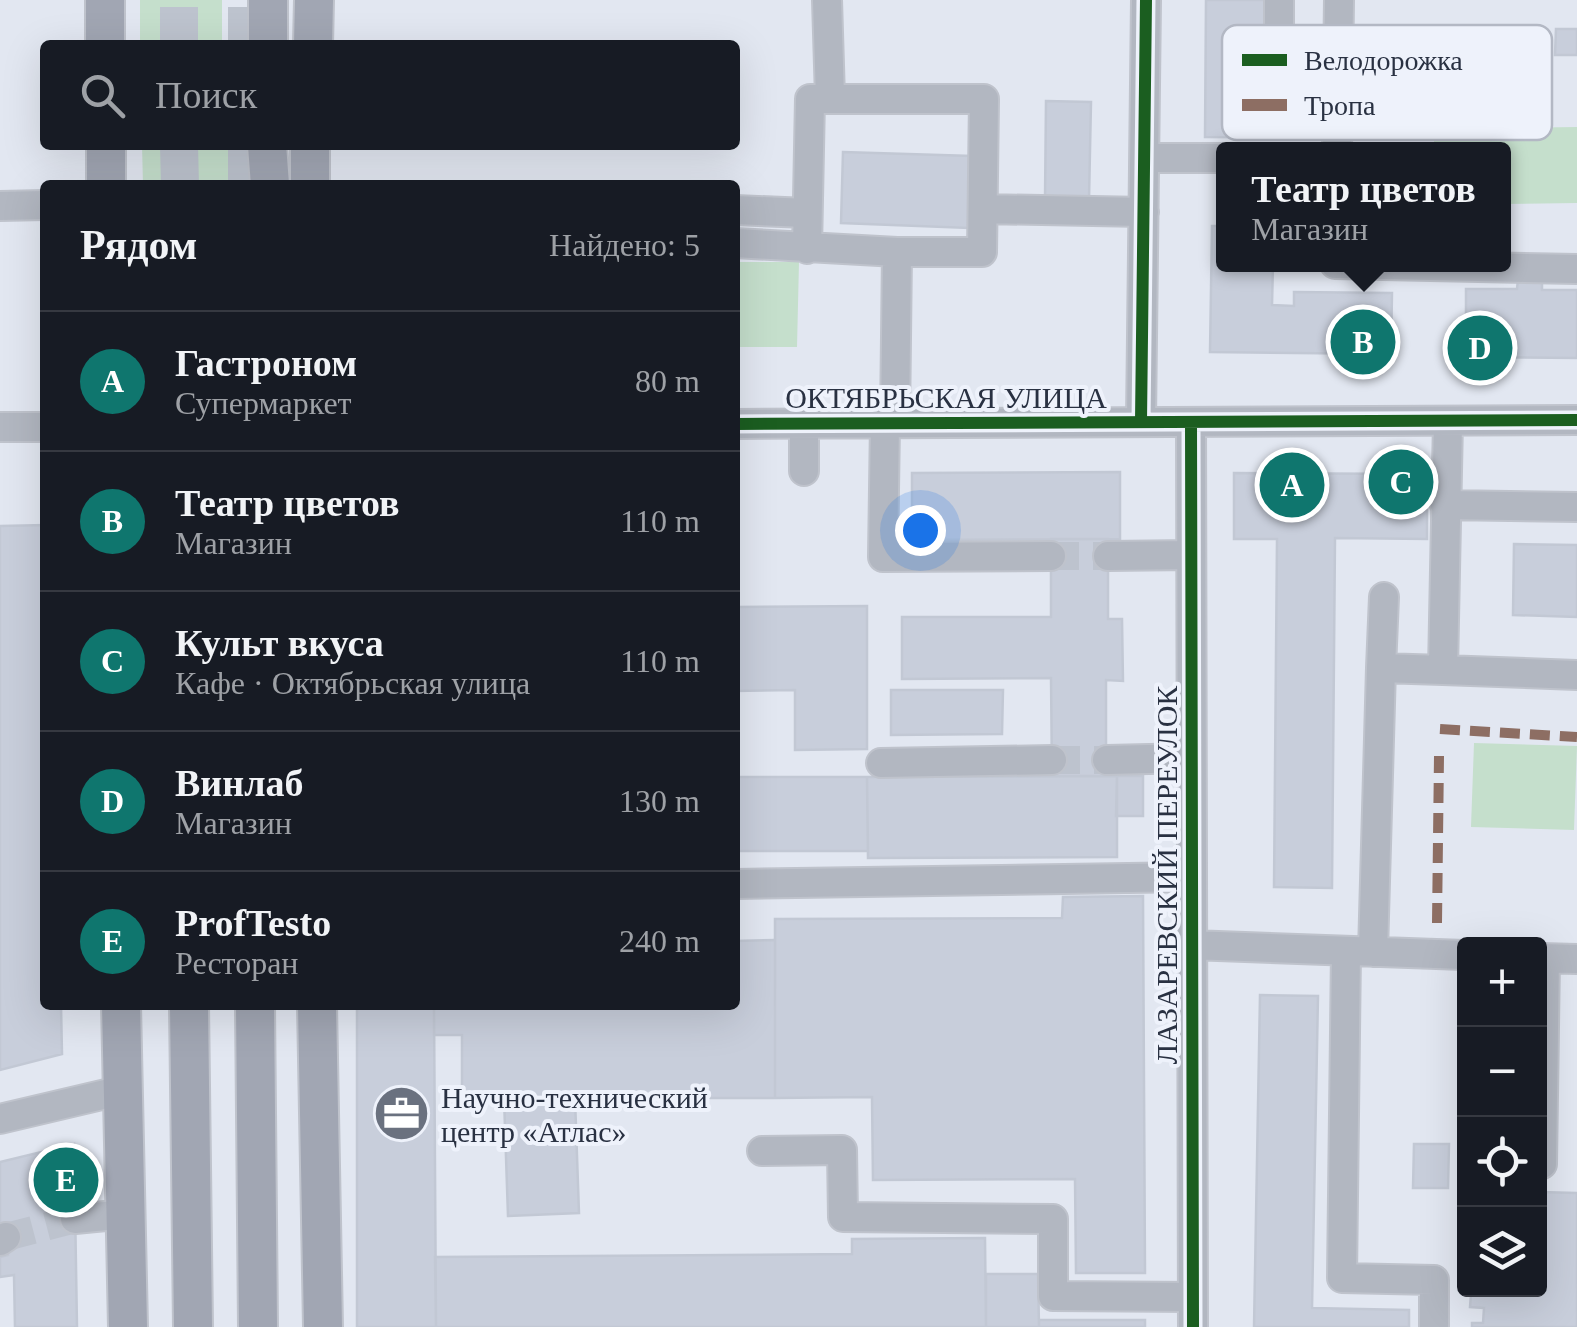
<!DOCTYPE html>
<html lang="ru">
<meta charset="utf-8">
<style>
:root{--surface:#171b24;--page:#242831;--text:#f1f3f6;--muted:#9ea1a6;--line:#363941;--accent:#0f766e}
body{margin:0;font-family:Georgia,serif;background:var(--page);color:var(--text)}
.controls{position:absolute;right:30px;bottom:30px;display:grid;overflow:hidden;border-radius:10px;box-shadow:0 10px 40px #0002}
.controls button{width:90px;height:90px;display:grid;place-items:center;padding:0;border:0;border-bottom:2px solid var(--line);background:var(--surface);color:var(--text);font:50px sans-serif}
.you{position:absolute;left:920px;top:530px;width:35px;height:35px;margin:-25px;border:8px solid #fff;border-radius:50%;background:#1a73e8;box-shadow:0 0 0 15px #1a73e833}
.badge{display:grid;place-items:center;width:65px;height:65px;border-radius:50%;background:var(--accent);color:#fff;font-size:32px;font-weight:700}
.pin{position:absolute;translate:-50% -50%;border:5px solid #fff;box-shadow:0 2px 10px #0006}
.popup{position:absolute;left:1216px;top:142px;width:295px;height:130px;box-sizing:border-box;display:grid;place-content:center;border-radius:10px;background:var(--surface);filter:drop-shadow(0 2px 8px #0005);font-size:32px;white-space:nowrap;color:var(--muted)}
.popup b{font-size:38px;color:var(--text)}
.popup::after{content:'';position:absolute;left:50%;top:100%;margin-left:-20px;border:20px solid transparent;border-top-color:var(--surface)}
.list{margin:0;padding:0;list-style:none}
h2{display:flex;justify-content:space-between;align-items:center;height:130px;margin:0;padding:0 40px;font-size:42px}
h2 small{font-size:32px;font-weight:400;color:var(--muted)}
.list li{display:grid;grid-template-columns:65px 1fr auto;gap:30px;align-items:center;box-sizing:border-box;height:140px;padding:0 40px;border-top:2px solid var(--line)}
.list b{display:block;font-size:38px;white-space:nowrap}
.list p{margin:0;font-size:32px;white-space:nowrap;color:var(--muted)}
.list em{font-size:32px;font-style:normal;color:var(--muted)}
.icon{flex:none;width:55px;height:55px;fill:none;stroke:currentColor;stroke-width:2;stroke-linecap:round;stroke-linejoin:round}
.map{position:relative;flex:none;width:1577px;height:1327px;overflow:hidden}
.search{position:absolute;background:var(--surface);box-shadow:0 10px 40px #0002;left:40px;top:40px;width:700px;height:110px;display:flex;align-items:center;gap:25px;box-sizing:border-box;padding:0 35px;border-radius:10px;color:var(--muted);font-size:38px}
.panel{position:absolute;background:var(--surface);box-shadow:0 10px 40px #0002;left:40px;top:180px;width:700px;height:830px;border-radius:10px}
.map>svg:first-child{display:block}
</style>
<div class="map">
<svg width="1577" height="1327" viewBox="0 0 1577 1327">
<rect width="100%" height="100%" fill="#e2e7f1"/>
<path fill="#c5dfcc" d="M 140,0 L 222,0 L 222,45 L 140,45 Z
M 1533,41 L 1534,119 L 1436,121 L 1435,43 Z
M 1577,127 L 1577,203 L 1503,204 L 1503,150 L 1434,149 L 1434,129 Z
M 142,145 L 230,145 L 234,185 L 143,185 Z
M 735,262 L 799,262 L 797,347 L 735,347 Z
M 1474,743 L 1577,746 L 1574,830 L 1471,827 Z"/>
<path fill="#c8cedb" stroke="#c2c8d4" stroke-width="2.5" d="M 1206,0 L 1267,0 L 1266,82 L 1328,82 L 1327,138 L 1205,137 Z
M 1556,29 L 1577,29 L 1577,55 L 1555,55 Z
M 1046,101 L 1091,102 L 1089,200 L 1045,199 Z
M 843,152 L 972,156 L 969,228 L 841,223 Z
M 1212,226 L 1223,226 L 1223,264 L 1273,264 L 1272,305 L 1294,306 L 1294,292 L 1392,293 L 1391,354 L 1210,352 Z
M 1518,279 L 1542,279 L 1542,290 L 1577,290 L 1577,358 L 1466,357 L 1466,289 L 1517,289 Z
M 1120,472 L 1120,539 L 912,540 L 912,473 Z
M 1234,473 L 1427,474 L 1427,539 L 1335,538 L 1332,888 L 1274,887 L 1277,539 L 1234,539 Z
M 45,525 L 45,1005 L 61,1005 L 62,1054 L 0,1070 L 0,526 Z
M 1051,539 L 1108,539 L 1108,619 L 1122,619 L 1123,681 L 1106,680 L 1106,776 L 1052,776 L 1051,678 L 902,679 L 902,617 L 1051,617 Z
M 1514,544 L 1577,545 L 1577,617 L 1513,615 Z
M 867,606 L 867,749 L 795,750 L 795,690 L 735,691 L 735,607 Z
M 891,690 L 1003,690 L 1002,734 L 891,735 Z
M 1117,776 L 1143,776 L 1143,816 L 1116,816 Z
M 1117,776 L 1117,857 L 868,858 L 867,777 Z
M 735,777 L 867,777 L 868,851 L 735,851 Z
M 1143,896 L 1145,1273 L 1076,1273 L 1075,1179 L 873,1180 L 872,1097 L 775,1098 L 775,919 L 1062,918 L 1063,897 Z
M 775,940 L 775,1098 L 575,1098 L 579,1213 L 508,1216 L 504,1098 L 462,1099 L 462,1035 L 434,1035 L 434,1005 L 735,1005 L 735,941 Z
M 1260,995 L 1318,996 L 1312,1308 L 1409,1310 L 1409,1327 L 1254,1327 Z
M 357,1005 L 434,1005 L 436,1327 L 357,1327 Z
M 74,1144 L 77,1327 L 15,1327 L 14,1275 L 0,1277 L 0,1257 L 8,1255 L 6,1229 L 0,1230 L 0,1162 Z
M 1414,1144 L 1449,1144 L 1448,1188 L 1413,1188 Z
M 1540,1192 L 1577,1193 L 1577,1327 L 1472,1327 L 1472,1323 L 1483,1323 L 1484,1308 L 1470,1307 L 1471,1294 L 1478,1294 L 1479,1290 L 1540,1290 Z
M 985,1238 L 986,1327 L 436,1327 L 435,1257 L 852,1254 L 852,1239 Z
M 986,1274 L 1038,1274 L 1039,1327 L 986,1327 Z
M 1039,1320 L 1145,1320 L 1145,1327 L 1039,1327 Z"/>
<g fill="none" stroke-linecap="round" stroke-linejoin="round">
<path stroke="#bdc3ce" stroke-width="28" stroke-dasharray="28 14" stroke-linecap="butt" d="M 1051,556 L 1108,556
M 1052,760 L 1107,760
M 6,1237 L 75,1219"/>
<path stroke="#bdc3ce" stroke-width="38" stroke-dasharray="38 19" stroke-linecap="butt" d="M 179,45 L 179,0
M 247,45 L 247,0
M 179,145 L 180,185
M 247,145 L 247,185"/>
<defs>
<path id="minor" d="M 827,0 L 830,98
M 1279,43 L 1279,0
M 1337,150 L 1339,0
M 1145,158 L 1223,158
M 0,206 L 45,205
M 983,209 L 1144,212
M 735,210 L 807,213
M 735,243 L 897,252 L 895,422
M 807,249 L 810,99 L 984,99 L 982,252 L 897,252
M 1335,264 L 1577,269
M 1141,421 L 1146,0
M 1448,421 L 1443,670 L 1577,675
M 1191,422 L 1193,1327
M 885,423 L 883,557 L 1051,556
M 735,424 L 1577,420
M 0,427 L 45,427
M 804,471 L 804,423
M 1445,505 L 1577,507
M 1108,556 L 1191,555
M 1381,668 L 1384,597
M 1107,760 L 1191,758
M 881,763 L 1052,760
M 735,884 L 1192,877
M 1191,945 L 1464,955
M 1346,951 L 1342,1278 L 1434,1280 L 1434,1327
M 1373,952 L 1381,668 L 1443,670
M 1540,958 L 1577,959
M 0,1119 L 123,1090
M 762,1151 L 842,1150 L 843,1217 L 1053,1219 L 1053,1296 L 1193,1297
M 1542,1164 L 1545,958
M 75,1219 L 126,1214
M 0,1241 L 6,1237"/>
<path id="major" d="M 105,0 L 105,45
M 268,45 L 268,0
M 313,45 L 314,0
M 106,145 L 106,185
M 267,145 L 270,185
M 310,185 L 310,145
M 121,1005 L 128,1327
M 189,1005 L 193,1327
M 255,1005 L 258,1327
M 317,1005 L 323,1327"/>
</defs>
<use href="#minor" stroke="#bfc3cc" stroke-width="32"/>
<use href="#major" stroke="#bfc3cc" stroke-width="42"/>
<use href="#minor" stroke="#b2b7c1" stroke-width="28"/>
<use href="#major" stroke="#a1a6b3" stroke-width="38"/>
<path stroke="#8d6e63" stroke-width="10" stroke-dasharray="20 10" stroke-linecap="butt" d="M 1440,729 L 1577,737
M 1437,923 L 1439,756"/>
<defs>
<path id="cycleway" d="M 1141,421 L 1146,0
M 1191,422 L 1193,1327
M 735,424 L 1577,420"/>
</defs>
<use href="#cycleway" stroke="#eef2fb" stroke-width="19"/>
<use href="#cycleway" stroke="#1b5e20" stroke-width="12"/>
</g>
<defs>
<symbol id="office-disc" viewBox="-11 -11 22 22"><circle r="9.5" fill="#6a717f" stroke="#eef2fb"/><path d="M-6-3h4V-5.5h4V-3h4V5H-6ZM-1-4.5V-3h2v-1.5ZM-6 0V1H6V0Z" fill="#fff"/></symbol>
</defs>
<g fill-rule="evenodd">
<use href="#office-disc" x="370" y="1082" width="63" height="63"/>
</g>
<g text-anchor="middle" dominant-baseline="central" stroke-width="8" stroke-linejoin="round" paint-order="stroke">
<g font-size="30" fill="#293142" stroke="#eef2fb">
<text x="946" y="397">ОКТЯБРЬСКАЯ УЛИЦА</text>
<text transform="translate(1166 875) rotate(-90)">ЛАЗАРЕВСКИЙ ПЕРЕУЛОК</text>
</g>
<g font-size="30" fill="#293142" stroke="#eef2fb" text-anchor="start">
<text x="441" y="1097">Научно-технический<tspan x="441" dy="34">центр «Атлас»</tspan></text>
</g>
</g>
<rect x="1222" y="25" width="330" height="115" rx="15" fill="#eef2fb" stroke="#b3b8c4" stroke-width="2.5"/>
<rect x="1242" y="54" width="45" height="12" fill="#1b5e20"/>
<rect x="1242" y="99" width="45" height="12" fill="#8d6e63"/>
<g font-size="28" fill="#293142">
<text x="1304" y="70">Велодорожка</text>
<text x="1304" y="115">Тропа</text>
</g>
</svg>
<div class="controls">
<button>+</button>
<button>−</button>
<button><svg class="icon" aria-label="locate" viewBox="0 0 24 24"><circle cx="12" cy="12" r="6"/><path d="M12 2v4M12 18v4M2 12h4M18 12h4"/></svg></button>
<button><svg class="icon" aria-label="layers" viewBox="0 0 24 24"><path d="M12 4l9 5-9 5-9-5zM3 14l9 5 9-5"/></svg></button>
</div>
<div class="you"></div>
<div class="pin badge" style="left:1292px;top:485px">A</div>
<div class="pin badge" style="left:1363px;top:342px">B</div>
<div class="popup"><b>Театр цветов</b>Магазин</div>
<div class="pin badge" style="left:1401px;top:482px">C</div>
<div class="pin badge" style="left:1480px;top:348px">D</div>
<div class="pin badge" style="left:66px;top:1180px">E</div>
<div class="search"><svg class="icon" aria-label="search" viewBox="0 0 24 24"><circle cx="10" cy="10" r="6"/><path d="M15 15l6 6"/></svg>Поиск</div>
<section class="panel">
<h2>Рядом<small>Найдено: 5</small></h2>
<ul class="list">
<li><span class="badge">A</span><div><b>Гастроном</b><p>Супермаркет</p></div><em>80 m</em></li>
<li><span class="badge">B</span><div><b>Театр цветов</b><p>Магазин</p></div><em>110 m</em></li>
<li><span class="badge">C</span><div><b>Культ вкуса</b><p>Кафе · Октябрьская улица</p></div><em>110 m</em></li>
<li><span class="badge">D</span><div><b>Винлаб</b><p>Магазин</p></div><em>130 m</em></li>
<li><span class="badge">E</span><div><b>ProfTesto</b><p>Ресторан</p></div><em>240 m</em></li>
</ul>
</section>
</div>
